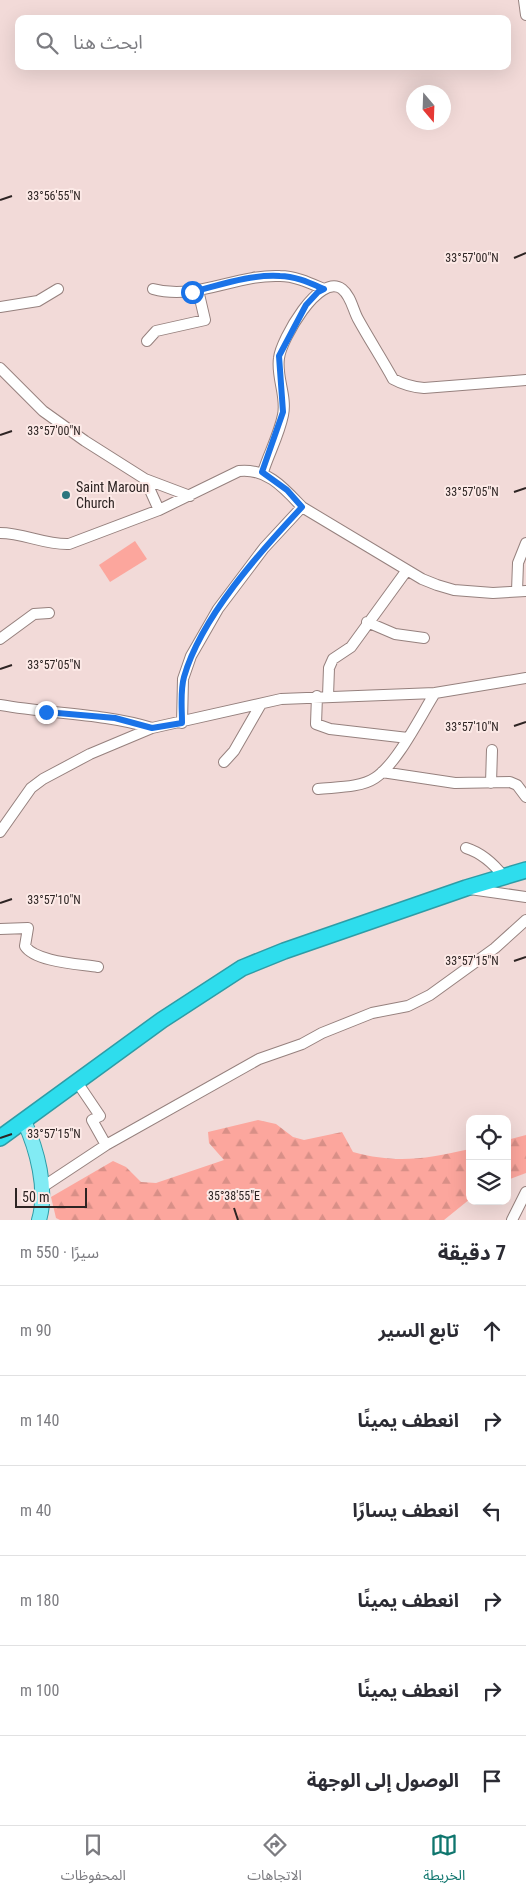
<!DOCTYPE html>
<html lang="ar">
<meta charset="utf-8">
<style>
:root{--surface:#fff;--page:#f2f2f3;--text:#2b2b33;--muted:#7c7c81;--line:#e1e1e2;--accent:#0f766e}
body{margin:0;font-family:"Roboto Condensed","Noto Sans Arabic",sans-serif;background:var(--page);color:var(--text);direction:rtl}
.controls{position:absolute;right:15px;bottom:15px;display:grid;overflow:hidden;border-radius:10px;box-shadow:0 5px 20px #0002}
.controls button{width:45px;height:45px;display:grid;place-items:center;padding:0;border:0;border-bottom:1px solid var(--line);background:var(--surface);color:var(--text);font:25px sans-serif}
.compass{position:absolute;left:406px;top:85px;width:45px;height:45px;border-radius:50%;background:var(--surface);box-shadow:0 5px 20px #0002;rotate:161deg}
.scale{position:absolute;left:15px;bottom:12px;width:72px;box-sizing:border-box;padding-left:5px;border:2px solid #2d2423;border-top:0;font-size:14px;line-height:18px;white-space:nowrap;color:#2d2423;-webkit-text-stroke:4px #fce9e6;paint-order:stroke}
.stop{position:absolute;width:15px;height:15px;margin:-11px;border:4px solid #1a73e8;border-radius:50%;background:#fff}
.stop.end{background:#1a73e8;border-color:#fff;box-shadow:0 1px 5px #0008}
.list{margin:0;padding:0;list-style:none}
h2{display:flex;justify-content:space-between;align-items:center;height:65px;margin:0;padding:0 20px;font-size:21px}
h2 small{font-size:16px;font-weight:400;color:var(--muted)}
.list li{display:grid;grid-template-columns:32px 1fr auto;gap:15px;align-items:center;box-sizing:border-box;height:90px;padding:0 20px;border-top:1px solid var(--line)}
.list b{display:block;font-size:19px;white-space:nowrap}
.list em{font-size:16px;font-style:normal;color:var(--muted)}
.icon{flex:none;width:28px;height:28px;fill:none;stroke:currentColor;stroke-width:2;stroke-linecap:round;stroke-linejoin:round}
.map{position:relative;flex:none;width:526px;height:1220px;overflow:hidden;direction:ltr}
.search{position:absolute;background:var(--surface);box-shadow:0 5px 20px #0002;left:15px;right:15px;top:15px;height:55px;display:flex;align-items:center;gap:12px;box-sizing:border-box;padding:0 18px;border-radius:10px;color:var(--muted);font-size:19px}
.sheet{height:605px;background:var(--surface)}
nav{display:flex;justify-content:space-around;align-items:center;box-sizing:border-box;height:70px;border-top:1px solid var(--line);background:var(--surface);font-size:14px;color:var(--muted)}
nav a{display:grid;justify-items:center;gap:2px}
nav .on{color:var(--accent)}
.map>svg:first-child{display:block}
</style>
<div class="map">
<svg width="526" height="1220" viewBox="0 0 526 1220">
<defs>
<pattern id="forest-firs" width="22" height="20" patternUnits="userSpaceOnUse" patternTransform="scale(1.25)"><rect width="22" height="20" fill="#fca69d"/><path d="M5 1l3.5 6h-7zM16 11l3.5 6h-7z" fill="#d88f87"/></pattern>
</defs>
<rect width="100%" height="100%" fill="#f2dad8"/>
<path fill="#fca69d" d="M 135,541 L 147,559 L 110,582 L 99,565 Z"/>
<path fill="url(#forest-firs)" d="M 258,1120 L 276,1124 L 293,1137 L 304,1140 L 342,1132 L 353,1152 C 397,1164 425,1159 470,1149 L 470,1199 L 444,1220 L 60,1220 L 56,1218 L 51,1197 L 113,1161 L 126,1167 L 141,1182 L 156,1183 L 224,1160 L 209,1143 L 208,1132 Z
M 526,1135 L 526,1173 L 507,1180 L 507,1140 Z"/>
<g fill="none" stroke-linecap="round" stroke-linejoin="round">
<defs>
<path id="minor" d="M 524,0 L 526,15
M 153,289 C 196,301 236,274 280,276 C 295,276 310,283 324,289
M 0,307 L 38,301 L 58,289
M 147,341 L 156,331 L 205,320 L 198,290
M 0,368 L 43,411 L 85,441 L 145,479 L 190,496
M 263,472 C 269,453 279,435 283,415 C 287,396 276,377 279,358 C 281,340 319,272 342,289 C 351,296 353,310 358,319 C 369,339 382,359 393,379 C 404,385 412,387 424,388 L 526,380
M 145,479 L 159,510
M 0,533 C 24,533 45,545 69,544 L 159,510 L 239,471 C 267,468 284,488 302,507 L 422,579 L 437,585 L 454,590 L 493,593 L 526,591
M 517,591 L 518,563 L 526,543
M 367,622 L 395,634 L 424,638
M 0,639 L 34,614 L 49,613
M 317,696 L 316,724 L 330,729 L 408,738
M 328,696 L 329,668 L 333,659 L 351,647 L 407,570
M 0,705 C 50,714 103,713 152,728
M 182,723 L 183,679 L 191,656 L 218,609 L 264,548 L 302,507
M 224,762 L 234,751 L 261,704
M 382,772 L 455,783 L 510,782 L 517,785 L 526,797
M 491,783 L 492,750
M 318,789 C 335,787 360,788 375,778 C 397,764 421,715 435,693
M 0,832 L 31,788 L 43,779 L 90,754 L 152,728 L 281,699 L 435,693 L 526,678
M 466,848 C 482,853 494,864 504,877
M 470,889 L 526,897
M 0,929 L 28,928 L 25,946 C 35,962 80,964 98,967
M 77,1082 L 100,1116 L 92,1120 L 106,1145
M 41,1188 L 106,1145 L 259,1059 L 302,1044 L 322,1033 L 372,1013 L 408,1006 L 430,995 L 495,948 L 526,920
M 512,1220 L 526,1192"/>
<path id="major" d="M 24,1121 C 37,1149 48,1190 39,1220"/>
<path id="highway" d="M 0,1138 L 162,1020 L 242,968 L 284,951 L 466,888 L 526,870"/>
</defs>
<use href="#minor" stroke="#96817e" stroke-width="12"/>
<use href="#major" stroke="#2e9ca6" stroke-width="16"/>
<use href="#highway" stroke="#2e9ca6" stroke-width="18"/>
<use href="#minor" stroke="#fff" stroke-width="10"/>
<use href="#major" stroke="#82ebf4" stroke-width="14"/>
<use href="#highway" stroke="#2edded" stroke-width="15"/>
</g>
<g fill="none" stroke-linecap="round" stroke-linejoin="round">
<path stroke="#1a73e8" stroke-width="6" d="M 46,712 L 115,718 L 152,728 L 182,723 C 182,708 180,691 184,677 C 201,617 260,552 302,507 L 287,490 L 262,472 L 283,412 L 279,356 L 306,305 L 318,292 L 324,289 C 310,283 295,276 280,276 C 251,274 220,285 192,292"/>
</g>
<path fill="none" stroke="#2d2423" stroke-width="2" d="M 0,200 L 12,196M 514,258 L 526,253M 0,435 L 12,431M 514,492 L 526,488M 0,669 L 12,665M 514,726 L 526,722M 0,903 L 12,899M 514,961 L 526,957M 0,1138 L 12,1134M 234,1208 L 238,1220"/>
<circle fill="#2d767e" stroke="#fce9e6" stroke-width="2" cx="66" cy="495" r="5"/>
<g text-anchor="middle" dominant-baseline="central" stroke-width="4" stroke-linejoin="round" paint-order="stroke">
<g font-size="14" fill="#2d2423" stroke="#fce9e6" text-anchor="start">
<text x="76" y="487">Saint Maroun<tspan x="76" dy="16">Church</tspan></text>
</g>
</g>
<g font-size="12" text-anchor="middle" fill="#2d2423" stroke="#fce9e6" stroke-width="4" stroke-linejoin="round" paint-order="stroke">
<text x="54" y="200">33°56'55"N</text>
<text x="472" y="262">33°57'00"N</text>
<text x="54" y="435">33°57'00"N</text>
<text x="472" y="496">33°57'05"N</text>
<text x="54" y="669">33°57'05"N</text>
<text x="472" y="731">33°57'10"N</text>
<text x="54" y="904">33°57'10"N</text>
<text x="472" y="965">33°57'15"N</text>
<text x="54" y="1138">33°57'15"N</text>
<text x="234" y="1200">35°38'55"E</text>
</g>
</svg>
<div class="controls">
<button><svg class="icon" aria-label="locate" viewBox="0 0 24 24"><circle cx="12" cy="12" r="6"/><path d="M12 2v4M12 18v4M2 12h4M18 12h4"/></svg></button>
<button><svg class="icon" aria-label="layers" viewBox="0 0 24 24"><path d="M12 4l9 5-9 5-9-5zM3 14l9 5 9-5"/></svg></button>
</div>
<svg class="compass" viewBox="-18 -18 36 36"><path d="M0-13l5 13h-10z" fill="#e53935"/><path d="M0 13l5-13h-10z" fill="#7c7c81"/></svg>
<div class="scale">50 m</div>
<div class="stop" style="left:192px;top:292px"></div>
<div class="stop end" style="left:46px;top:712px"></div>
<div class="search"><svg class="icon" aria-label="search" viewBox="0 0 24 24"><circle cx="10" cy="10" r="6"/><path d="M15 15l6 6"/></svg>ابحث هنا</div>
</div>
<section class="sheet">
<h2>7 دقيقة<small>سيرًا · 550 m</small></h2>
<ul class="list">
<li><svg class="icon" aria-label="ahead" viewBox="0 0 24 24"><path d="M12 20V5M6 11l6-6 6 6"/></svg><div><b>تابع السير</b></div><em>90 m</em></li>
<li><svg class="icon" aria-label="right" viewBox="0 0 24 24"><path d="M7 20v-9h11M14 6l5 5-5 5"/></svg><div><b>انعطف يمينًا</b></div><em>140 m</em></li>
<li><svg class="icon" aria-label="left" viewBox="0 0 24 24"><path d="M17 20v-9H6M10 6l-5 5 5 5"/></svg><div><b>انعطف يسارًا</b></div><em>40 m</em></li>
<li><svg class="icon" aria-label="right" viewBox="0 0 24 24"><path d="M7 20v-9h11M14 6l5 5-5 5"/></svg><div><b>انعطف يمينًا</b></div><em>180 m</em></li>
<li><svg class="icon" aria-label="right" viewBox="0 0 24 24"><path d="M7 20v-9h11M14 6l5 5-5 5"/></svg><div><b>انعطف يمينًا</b></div><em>100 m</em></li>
<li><svg class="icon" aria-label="arrive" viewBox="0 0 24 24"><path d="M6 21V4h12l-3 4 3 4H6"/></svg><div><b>الوصول إلى الوجهة</b></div></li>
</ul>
</section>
<nav>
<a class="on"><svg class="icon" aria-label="map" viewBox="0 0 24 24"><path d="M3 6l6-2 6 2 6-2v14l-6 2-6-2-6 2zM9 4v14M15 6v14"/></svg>الخريطة</a>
<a><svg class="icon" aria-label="directions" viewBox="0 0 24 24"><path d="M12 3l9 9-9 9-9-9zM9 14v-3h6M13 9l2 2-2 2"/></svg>الاتجاهات</a>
<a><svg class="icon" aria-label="saved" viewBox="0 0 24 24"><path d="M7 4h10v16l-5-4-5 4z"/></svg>المحفوظات</a>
</nav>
